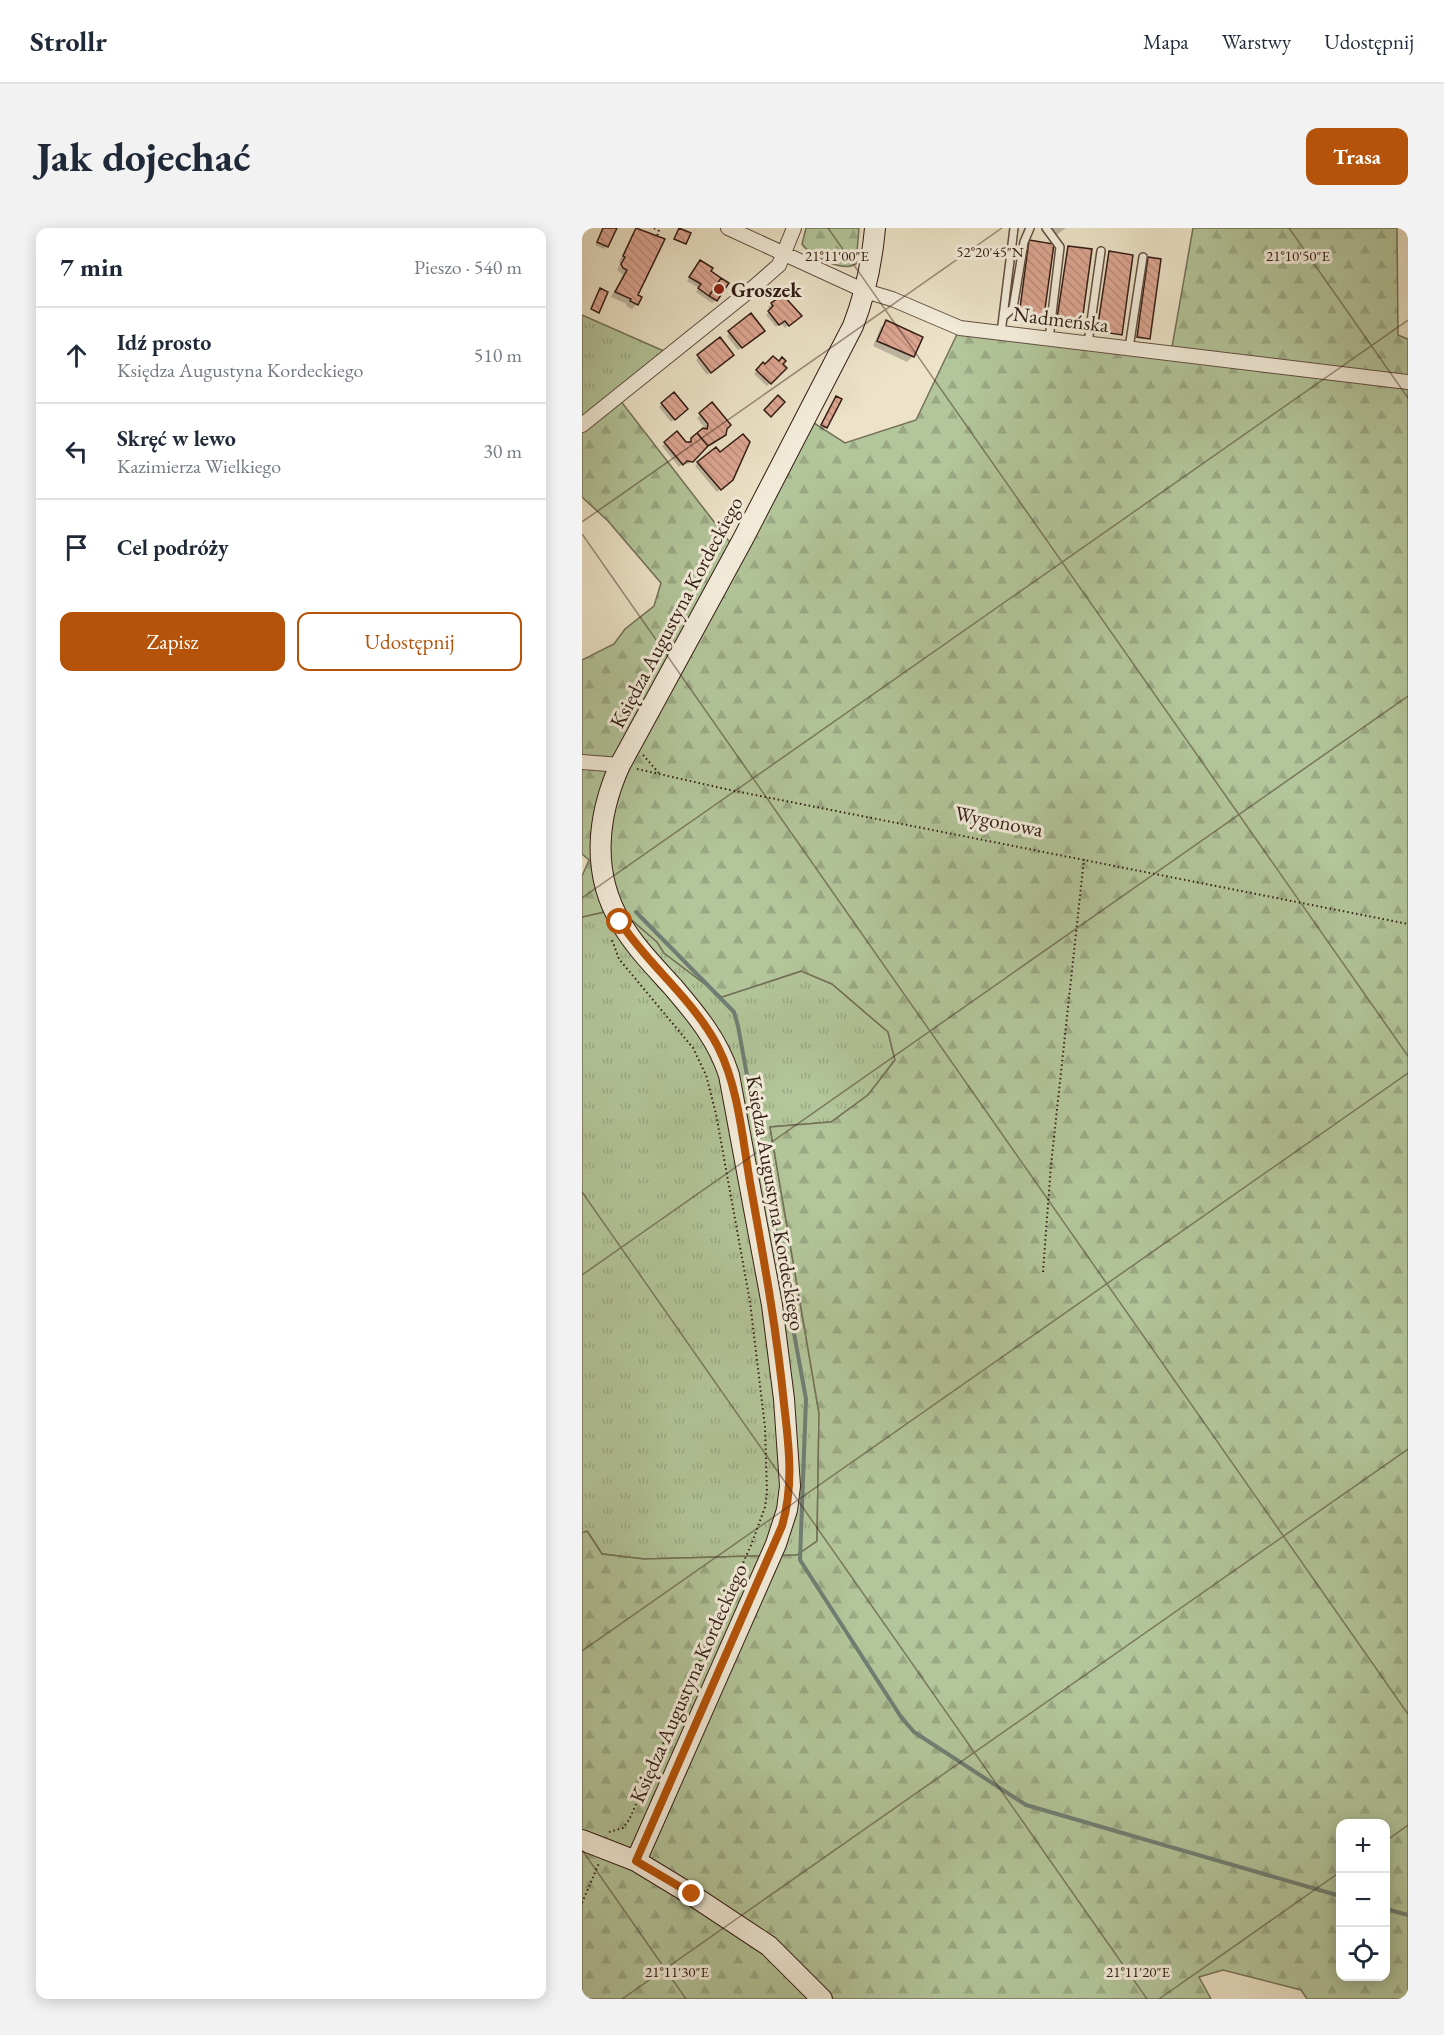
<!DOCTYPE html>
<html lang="pl">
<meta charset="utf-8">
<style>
:root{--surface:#fff;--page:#f2f2f3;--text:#1f2937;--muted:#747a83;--line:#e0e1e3;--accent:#b45309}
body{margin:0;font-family:"EB Garamond",serif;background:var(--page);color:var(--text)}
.controls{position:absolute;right:18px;bottom:18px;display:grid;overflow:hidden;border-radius:12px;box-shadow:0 3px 15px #0003}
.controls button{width:54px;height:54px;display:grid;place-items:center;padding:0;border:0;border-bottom:2px solid var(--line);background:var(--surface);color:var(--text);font:30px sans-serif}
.stop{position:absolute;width:18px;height:18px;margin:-14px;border:4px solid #b45309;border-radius:50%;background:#fff}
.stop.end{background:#b45309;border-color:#fff;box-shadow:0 2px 6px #0008}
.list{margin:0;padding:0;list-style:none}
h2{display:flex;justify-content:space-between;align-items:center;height:78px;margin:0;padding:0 24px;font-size:26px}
h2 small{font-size:20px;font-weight:400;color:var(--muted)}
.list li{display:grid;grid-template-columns:39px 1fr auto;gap:18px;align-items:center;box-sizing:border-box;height:96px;padding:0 24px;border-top:2px solid var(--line)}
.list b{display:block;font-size:22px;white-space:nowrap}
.list p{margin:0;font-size:20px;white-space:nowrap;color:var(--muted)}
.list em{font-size:20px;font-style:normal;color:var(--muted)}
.actions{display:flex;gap:12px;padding:18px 24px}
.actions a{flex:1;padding:14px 0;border:2px solid var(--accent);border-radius:12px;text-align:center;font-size:21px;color:var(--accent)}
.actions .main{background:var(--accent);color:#fff}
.icon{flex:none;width:33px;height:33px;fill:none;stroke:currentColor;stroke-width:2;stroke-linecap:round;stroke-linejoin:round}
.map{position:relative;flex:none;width:826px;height:1771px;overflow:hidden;border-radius:12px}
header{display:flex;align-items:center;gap:36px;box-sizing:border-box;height:84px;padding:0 30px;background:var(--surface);border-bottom:2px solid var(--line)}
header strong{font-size:28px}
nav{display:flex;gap:33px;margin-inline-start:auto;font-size:21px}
.intro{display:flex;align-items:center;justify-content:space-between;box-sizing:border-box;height:144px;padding:0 36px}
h1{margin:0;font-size:42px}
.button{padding:15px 27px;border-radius:12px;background:var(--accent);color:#fff;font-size:21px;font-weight:700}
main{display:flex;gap:36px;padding:0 36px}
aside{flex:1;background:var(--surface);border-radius:12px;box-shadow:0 3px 15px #0003}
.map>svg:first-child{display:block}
</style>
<header>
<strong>Strollr</strong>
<nav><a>Mapa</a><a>Warstwy</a><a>Udostępnij</a></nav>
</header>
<div class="intro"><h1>Jak dojechać</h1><a class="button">Trasa</a></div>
<main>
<aside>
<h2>7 min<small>Pieszo · 540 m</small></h2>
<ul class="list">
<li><svg class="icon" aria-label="ahead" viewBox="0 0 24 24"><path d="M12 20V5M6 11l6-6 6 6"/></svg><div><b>Idź prosto</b><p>Księdza Augustyna Kordeckiego</p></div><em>510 m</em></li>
<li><svg class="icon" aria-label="left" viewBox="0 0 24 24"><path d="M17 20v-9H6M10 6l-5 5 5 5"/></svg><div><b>Skręć w lewo</b><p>Kazimierza Wielkiego</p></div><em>30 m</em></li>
<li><svg class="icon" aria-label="arrive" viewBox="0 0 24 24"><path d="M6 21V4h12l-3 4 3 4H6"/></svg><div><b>Cel podróży</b></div></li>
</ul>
<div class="actions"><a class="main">Zapisz</a><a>Udostępnij</a></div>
</aside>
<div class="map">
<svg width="826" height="1771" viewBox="0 0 826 1771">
<defs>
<pattern id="grass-tufts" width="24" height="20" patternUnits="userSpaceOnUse" patternTransform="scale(1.5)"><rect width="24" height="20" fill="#b3c59a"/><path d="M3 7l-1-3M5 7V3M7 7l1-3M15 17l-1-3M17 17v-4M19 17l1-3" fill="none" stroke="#9aa984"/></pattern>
<pattern id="forest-firs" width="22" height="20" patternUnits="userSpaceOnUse" patternTransform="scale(1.5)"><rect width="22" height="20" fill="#b3c59a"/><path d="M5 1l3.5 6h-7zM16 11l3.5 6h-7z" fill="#9aa984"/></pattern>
<pattern id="building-back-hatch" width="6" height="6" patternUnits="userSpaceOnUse" patternTransform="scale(1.5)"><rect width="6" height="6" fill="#dca692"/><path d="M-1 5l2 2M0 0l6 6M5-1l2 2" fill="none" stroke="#bd8e7d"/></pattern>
</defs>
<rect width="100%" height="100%" fill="#ece3c8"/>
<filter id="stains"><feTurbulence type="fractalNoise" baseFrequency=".00333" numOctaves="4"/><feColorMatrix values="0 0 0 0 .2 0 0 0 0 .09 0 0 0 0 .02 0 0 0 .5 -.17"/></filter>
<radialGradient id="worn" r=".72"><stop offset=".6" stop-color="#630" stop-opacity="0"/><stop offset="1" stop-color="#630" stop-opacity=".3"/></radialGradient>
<path fill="url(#grass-tufts)" stroke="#737158" stroke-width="1.5" d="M 0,87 L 84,124 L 0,191 Z
M 22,684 L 45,688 L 75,714 L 82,725 L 140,769 L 220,743 L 250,756 L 306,804 L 313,832 L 286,867 L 249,894 L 188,899 L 237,1185 L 235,1313 L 215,1327 L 62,1331 L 20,1326 L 6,1304 L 0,1305 L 0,689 Z"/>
<path fill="url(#forest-firs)" stroke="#737158" stroke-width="1.5" fill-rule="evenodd" d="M 224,0 L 277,0 L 274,36 C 261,45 227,27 220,16 Z
M 611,0 L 815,0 L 816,107 L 826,111 L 826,1771 L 725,1771 L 719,1762 L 641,1742 L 617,1749 L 629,1771 L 0,1771 L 0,1305 L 5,1303 L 20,1326 L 62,1331 L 215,1327 L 235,1313 L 237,1185 L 188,899 L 249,894 L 286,867 L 313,832 L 306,804 L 250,756 L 219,743 L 140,769 L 82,725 L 75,714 L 45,688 L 22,684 L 0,689 L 0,648 L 7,632 L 0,626 L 0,432 L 32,416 L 43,401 L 72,378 L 79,355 L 26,293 L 0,269 L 0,203 L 38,172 L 160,330 L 229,193 L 263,215 L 334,192 L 378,100 L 589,125 ZM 758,1596 L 804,1596 L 804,1748 L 758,1748 Z"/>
<path fill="#0003" d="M 21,0 L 33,0 L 22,21 L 13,17 Z
M 55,0 L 81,12 L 54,68 L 55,76 L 50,81 L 44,78 L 45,76 L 29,69 L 41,47 L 35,42 L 38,35 L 37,34 L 50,6 Z
M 467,0 L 484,0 L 473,8 Z
M 447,14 L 460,95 L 458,96 L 447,94 L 436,89 Z
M 486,19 L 497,100 L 496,101 L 474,98 Z
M 528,25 L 538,106 L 537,107 L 515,104 Z
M 566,32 L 566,110 L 565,111 L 555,110 Z
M 115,37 L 134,72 L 130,75 L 114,64 L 117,60 L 105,53 Z
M 200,69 L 214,91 L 203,100 L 199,95 L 194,99 L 184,87 L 189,82 L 186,79 Z
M 305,94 L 331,128 L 325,134 L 291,118 L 299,99 Z
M 148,104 L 178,106 L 156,122 L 145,108 Z
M 117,129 L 147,130 L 125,147 L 114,132 Z
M 181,136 L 184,138 L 199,136 L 203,140 L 185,158 L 172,146 Z
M 255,170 L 258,172 L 241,203 L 237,201 Z
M 80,176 L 101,184 L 89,194 L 77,179 Z
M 130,176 L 139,210 L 130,217 L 128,215 L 106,236 L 101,236 L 97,239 L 80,218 L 95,205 L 103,216 L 105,215 L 124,202 L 115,190 Z
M 116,235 L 150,251 L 135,264 L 113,238 Z"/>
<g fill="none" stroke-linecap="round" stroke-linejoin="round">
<path stroke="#707e73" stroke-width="4" d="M 54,684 L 152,784 L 156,798 L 224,1171 L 218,1332 L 319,1489 L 332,1504 L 444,1577 L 758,1668
M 804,1681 L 826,1687"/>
</g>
<path fill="url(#building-back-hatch)" stroke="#331d15" stroke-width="1.5" d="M 21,0 L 35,0 L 26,19 L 15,14 Z
M 54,0 L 83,11 L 56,67 L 60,69 L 56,77 L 48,73 L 49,71 L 33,64 L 45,42 L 41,40 L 39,36 L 43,29 L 41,28 Z
M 97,0 L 109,5 L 104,16 L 92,11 Z
M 447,12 L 472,16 L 461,95 L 448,94 L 437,88 Z
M 486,18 L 510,21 L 499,101 L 474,97 Z
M 527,23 L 551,27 L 540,107 L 515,103 Z
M 566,29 L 579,31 L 568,111 L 555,109 Z
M 118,32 L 131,40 L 129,43 L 139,50 L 127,68 L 116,60 L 119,56 L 107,49 Z
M 139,50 L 147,55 L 135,73 L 127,68 Z
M 18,60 L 26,64 L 17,85 L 9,81 Z
M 201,67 L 220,88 L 207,98 L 203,93 L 197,97 L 186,83 L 191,78 L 189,75 Z
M 169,85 L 183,103 L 160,120 L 146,103 Z
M 304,92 L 341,109 L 332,129 L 295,113 Z
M 138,109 L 152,127 L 129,145 L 115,127 Z
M 191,128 L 197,133 L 200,129 L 204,133 L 201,136 L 205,140 L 189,156 L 174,142 L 181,134 L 183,136 Z
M 92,164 L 106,181 L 93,192 L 79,175 Z
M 196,167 L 203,174 L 189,189 L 182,182 Z
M 254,168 L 260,171 L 245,200 L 239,197 Z
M 130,174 L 149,197 L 145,201 L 144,207 L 126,218 L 115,205 L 121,200 L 125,201 L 126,196 L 117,185 Z
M 95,203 L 104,214 L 109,214 L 109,210 L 115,205 L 126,218 L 111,234 L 105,233 L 101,237 L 82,214 Z
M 161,206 L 168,214 L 151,252 L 139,262 L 115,234 L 134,219 L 138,224 Z"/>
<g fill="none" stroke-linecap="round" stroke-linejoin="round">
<defs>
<path id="lane" d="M 464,0 L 478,19 L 467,111
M 421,89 L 431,80 L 442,14 L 448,0
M 419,105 L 432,0
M 506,115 L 519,23
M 547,120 L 561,29"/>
<path id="street" d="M 146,0 L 283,63 L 310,71 L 378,100 L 826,154
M 0,197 L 172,59 L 197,37 L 212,0
M 0,534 L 38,537"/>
<path id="secondary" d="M 0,1612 L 54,1633 L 110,1667 L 187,1718 L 240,1771
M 54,1633 L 194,1316 L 205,1282 L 208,1258 L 202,1171 L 190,1077 L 147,847 C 136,812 114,786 91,759 C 73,739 53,719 39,695 C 9,645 15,588 38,537 L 161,311 L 271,98 C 283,67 290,34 293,0"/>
</defs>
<use href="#lane" stroke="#614e42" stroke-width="10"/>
<use href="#street" stroke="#614e42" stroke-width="16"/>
<use href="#secondary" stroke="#331d15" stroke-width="22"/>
<path stroke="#331d15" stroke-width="2" stroke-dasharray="1.5 3" stroke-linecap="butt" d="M 72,0 L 77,3 L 75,8
M 61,527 L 77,545
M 55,541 L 148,562 L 826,696
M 461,1044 L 469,937 L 502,631
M 27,1604 L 41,1600 L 47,1592 L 170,1315 L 183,1279 L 185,1265 L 183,1199 L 168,1074 L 134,886 L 124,847 L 111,820 L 37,731 L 30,712
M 0,1675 L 17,1635"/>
<use href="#lane" stroke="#f3eddb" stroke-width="7"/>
<use href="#street" stroke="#f3eddb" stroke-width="14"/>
<use href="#secondary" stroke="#f3eddb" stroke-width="20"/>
</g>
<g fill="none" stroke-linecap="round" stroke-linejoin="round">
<path stroke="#b45309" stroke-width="8" d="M 38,694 C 67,738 112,772 136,819 C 157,860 161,916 169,960 C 182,1032 195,1104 202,1176 C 207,1218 212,1258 200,1298 L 54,1633 L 110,1666"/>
</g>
<path fill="none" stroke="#331d15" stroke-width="1.5" stroke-opacity="0.45" d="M 246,0 L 826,828M 707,0 L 826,170M 0,294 L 420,0M 0,306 L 826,1486M 0,670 L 826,92M 0,964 L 565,1771M 0,1047 L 826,468M 0,1423 L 826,845M 804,1613 L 826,1597M 0,1622 L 104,1771M 40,1771 L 826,1221M 577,1771 L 758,1644"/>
<circle fill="#8f2418" stroke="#f3eddb" stroke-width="2" cx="137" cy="61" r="6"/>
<g text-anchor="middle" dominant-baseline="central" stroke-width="6" stroke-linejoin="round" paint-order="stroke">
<g font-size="21" font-weight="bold" fill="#331d15" stroke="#f3eddb" text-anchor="start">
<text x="149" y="61">Groszek</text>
</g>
<g font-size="21" fill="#331d15" stroke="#f3eddb">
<text transform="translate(479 91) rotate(7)">Nadmeńska</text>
<text transform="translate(94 384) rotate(-62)">Księdza Augustyna Kordeckiego</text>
<text transform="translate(417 593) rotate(11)">Wygonowa</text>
<text transform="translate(194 975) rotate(80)">Księdza Augustyna Kordeckiego</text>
<text transform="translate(106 1455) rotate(-66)">Księdza Augustyna Kordeckiego</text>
</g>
</g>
<g font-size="15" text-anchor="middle" fill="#331d15" stroke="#f3eddb" stroke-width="6" stroke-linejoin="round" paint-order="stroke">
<text x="408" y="29">52°20'45"N</text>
<text x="255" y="33">21°11'00"E</text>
<text x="716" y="33">21°10'50"E</text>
<text x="95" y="1749">21°11'30"E</text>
<text x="556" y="1749">21°11'20"E</text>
</g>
<rect width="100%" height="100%" filter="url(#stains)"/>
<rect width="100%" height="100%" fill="url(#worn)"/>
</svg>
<div class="controls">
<button>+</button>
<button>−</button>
<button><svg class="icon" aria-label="locate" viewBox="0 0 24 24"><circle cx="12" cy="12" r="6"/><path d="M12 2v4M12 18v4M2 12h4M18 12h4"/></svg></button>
</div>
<div class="stop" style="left:38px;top:694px"></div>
<div class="stop end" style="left:110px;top:1666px"></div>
</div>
</main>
